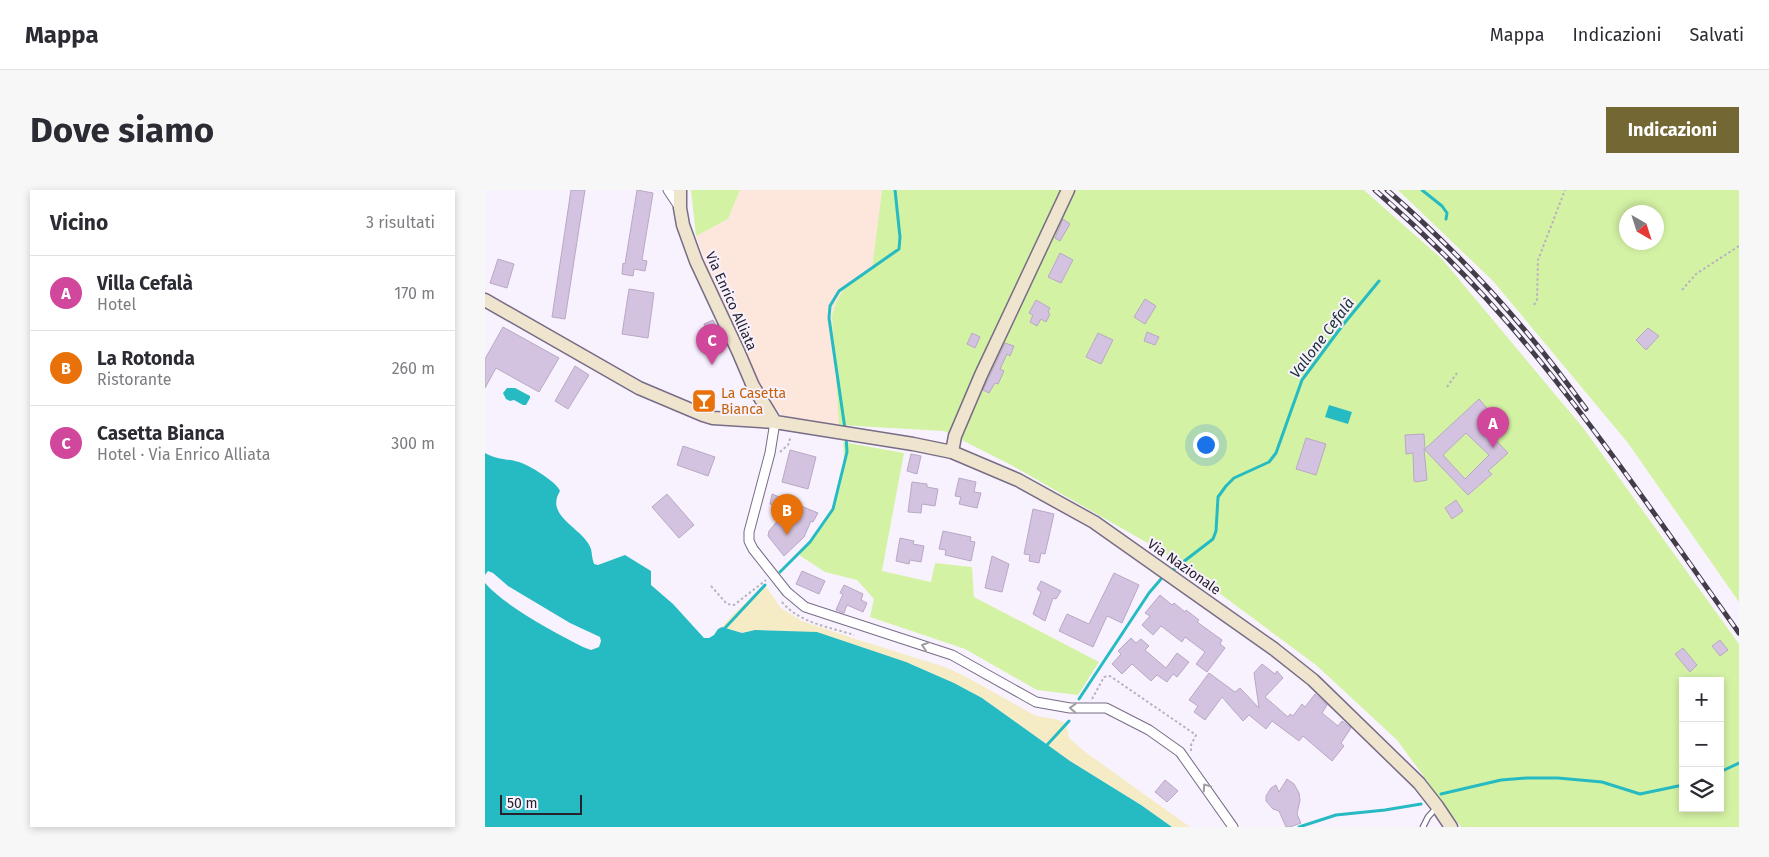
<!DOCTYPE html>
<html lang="it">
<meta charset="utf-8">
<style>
:root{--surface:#fff;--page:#f7f7f7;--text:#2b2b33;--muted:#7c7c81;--line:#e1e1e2;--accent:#736834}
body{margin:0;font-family:"Fira Sans",sans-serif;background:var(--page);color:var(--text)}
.controls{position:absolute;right:15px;bottom:15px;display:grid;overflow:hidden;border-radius:0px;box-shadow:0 2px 8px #0003}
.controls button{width:45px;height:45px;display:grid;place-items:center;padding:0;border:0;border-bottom:1px solid var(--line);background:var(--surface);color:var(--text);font:25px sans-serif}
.compass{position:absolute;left:1134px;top:15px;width:45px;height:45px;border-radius:50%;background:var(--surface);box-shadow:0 2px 8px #0003;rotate:141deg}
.scale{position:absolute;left:15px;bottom:12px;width:82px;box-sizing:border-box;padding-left:5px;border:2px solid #27222e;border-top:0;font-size:14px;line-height:18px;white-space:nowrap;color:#27222e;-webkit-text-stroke:4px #f8f2ff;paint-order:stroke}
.you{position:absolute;left:720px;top:254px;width:18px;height:18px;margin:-12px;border:4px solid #fff;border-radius:50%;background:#1a73e8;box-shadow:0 0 0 8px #1a73e833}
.badge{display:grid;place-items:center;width:32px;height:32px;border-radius:50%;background:var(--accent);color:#fff;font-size:16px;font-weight:700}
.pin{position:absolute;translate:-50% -41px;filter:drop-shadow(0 1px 2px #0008)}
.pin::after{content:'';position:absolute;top:26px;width:18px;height:15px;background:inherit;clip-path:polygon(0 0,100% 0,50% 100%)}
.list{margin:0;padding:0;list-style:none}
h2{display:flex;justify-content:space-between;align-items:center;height:65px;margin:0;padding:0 20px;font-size:21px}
h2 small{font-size:16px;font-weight:400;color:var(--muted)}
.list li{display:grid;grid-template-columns:32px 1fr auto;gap:15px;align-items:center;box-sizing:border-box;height:75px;padding:0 20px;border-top:1px solid var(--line)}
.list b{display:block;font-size:19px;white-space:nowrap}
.list p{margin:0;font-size:16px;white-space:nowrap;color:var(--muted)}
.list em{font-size:16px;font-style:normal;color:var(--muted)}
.icon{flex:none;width:28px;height:28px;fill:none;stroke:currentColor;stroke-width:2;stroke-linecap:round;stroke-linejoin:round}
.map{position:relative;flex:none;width:1254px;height:637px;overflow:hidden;border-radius:0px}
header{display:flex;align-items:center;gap:30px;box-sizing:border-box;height:70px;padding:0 25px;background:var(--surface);border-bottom:1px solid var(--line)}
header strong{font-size:24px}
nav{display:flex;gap:28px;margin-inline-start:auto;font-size:18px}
.intro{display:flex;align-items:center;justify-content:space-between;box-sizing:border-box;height:120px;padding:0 30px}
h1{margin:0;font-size:35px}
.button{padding:12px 22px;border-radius:0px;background:var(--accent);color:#fff;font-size:18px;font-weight:700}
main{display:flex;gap:30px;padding:0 30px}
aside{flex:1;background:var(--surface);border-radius:0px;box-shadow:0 2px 8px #0003}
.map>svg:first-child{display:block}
</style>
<header>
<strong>Mappa</strong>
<nav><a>Mappa</a><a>Indicazioni</a><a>Salvati</a></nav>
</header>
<div class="intro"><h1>Dove siamo</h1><a class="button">Indicazioni</a></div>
<main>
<aside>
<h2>Vicino<small>3 risultati</small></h2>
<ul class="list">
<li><span class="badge" style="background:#d1479c">A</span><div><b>Villa Cefalà</b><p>Hotel</p></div><em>170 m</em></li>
<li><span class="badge" style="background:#e8710a">B</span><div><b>La Rotonda</b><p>Ristorante</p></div><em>260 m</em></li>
<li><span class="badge" style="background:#d1479c">C</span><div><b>Casetta Bianca</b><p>Hotel · Via Enrico Alliata</p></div><em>300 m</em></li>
</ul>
</aside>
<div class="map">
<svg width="1254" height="637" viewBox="0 0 1254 637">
<rect width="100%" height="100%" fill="#f8f2ff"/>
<path fill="#fde6db" d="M 255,0 L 397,0 L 387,79 L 362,95 L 347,127 L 354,235 L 300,228 L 283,211 L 229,95 L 211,46 L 243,29 Z"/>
<path fill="#d4f2a4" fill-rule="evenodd" d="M 206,0 L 255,0 L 243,29 L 211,46 Z
M 397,0 L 879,0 L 957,69 L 1099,239 L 1254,454 L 1254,637 L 976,637 L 912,550 L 831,475 L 680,363 L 526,275 L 459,241 L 354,235 L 347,127 C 354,98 363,94 387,79 ZM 1198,491 L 1235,491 L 1235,618 L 1198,618 Z
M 913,0 L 1254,0 L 1254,412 L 1143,253 L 1008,91 ZM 1142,22 L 1172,22 L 1172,52 L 1142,52 Z
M 358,252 L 419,263 L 397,381 L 446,392 L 450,373 L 487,377 L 489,407 L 614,472 L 593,505 L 552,500 L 480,459 L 385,427 L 389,409 L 372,390 L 340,382 L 314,365 C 345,332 363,298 358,252 Z"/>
<path fill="#f5ecc6" d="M 280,395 L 296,418 L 317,431 L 377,451 L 460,477 L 478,485 L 551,526 L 570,529 L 581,533 L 584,548 L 599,561 L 705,637 L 687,637 L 656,615 L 585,571 L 497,508 L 469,493 L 428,475 L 317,442 L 270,440 L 257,443 L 237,437 L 247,425 Z"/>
<path fill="#26bac3" d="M 22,198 L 30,198 L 45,206 L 45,208 L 41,215 L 38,215 L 29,210 L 25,211 L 21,209 L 18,203 Z
M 844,215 L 867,222 L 863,234 L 840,227 Z
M 0,263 C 15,271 20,268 34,272 C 44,275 72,292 75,301 C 59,327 99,338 106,359 C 107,363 107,369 109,374 L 113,375 L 140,365 L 166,381 L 166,395 L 188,414 L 219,448 L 224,448 L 229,445 L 233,439 L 237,437 L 257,443 L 270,440 L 332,442 L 421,472 L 469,493 L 497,508 L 585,571 L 656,615 L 687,637 L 0,637 L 0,393 C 21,417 69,442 98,457 L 106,460 L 114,457 L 116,451 L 115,447 L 85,433 L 23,396 L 8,383 L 3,381 L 0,385 Z"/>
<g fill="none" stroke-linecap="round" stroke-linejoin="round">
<path stroke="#26bac3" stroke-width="3" d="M 937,0 L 957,16 L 962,23 L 961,29
M 360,239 L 344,128 L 345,116 L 354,101 L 414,59 L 415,47 L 410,0
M 689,379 L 728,349 L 731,341 L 733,307 L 741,296 L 749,288 L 784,272 L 791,263 L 817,190 L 857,136 L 894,91
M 295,382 L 325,352 L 348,319 L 362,262 L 361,246
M 240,438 L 280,395
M 594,509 L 664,403 L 676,389
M 562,555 L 584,531
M 1235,582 L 1254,573
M 956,604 L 1016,590 L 1042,588 L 1073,588 L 1117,592 L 1155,604 L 1198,595
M 814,637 L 851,625 L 900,620 L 936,614"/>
</g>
<path fill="#d4c3e0" stroke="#b9a8c4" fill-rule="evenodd" d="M 86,0 L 100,0 L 80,129 L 67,127 Z
M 152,0 L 168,3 L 157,70 L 162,71 L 160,81 L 149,79 L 148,86 L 137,84 L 138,73 L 140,74 Z
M 578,29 L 585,34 L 575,51 L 570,48 Z
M 575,63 L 588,70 L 576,93 L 563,87 Z
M 13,69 L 29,74 L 22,98 L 5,93 Z
M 144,99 L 169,103 L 163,148 L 137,144 Z
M 660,109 L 671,116 L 660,134 L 649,127 Z
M 551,110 L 565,118 L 563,122 L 565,124 L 561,132 L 556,129 L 552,136 L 545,132 L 548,125 L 544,123 Z
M 228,130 L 234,142 L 224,146 L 219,134 Z
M 18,137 L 74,168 L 54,202 L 11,178 L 0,198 L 0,169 Z
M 1163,138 L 1174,146 L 1161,160 L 1151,150 Z
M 662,142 L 674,147 L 670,155 L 659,151 Z
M 487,143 L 495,147 L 490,158 L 482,154 Z
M 613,143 L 628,150 L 616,174 L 601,167 Z
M 520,153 L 529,156 L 525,166 L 522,164 L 515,179 L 519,181 L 513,194 L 510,193 L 504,203 L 498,200 Z
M 90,176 L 104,185 L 83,219 L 70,211 Z
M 994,209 L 1013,231 L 1002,241 L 1023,263 L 1003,281 L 1007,284 L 983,305 L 939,259 L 942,290 L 931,292 L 929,291 L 928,263 L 921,264 L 920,245 L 939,244 L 940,259 ZM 981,243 L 1004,265 L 980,289 L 958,265 Z
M 821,248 L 841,254 L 831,285 L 811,279 Z
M 198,256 L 230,267 L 223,286 L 192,275 Z
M 305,260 L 331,267 L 323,299 L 297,292 Z
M 426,264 L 436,266 L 432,284 L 422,281 Z
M 474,288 L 491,292 L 489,302 L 496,303 L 492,318 L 474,314 L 476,307 L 470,306 Z
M 427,292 L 442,294 L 442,297 L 453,299 L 450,316 L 437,314 L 436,323 L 423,322 Z
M 182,304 L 209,335 L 194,348 L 167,317 Z
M 287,304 L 333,323 L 328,332 L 326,331 L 319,347 L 299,366 L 283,346 L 284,341 L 301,321 L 285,314 Z
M 971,310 L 978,321 L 967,329 L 960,318 Z
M 548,319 L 569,324 L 560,364 L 556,363 L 554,373 L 544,371 L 545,365 L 539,364 Z
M 458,341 L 486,347 L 485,351 L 490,352 L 486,371 L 460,365 L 461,360 L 454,359 Z
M 415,348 L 429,351 L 428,354 L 439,356 L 436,372 L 425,370 L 424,374 L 411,371 Z
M 507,366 L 524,374 L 517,402 L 500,398 Z
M 317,381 L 340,391 L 334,404 L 311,394 Z
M 629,383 L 654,395 L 637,433 L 622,426 L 608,457 L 574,441 L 582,424 L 604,434 Z
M 556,391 L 576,401 L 571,409 L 568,408 L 560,431 L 548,424 L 556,402 L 552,399 Z
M 359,395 L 378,404 L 376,410 L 382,413 L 378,422 L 362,415 L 359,423 L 351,420 L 358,404 L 355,403 Z
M 675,405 L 687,415 L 689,413 L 700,422 L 701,420 L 714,430 L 712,432 L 737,450 L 735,454 L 740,458 L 722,482 L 711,474 L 720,462 L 700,447 L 697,452 L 676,436 L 668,445 L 657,435 L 665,426 L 660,423 Z
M 646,448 L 651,453 L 656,449 L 664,456 L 660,460 L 681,478 L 692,463 L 704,472 L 692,487 L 688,484 L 682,492 L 672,485 L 666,491 L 647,474 L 637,484 L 627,474 L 636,464 L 633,461 Z
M 1235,450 L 1243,460 L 1235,466 L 1227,456 Z
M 1198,458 L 1212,475 L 1205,482 L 1190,464 Z
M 777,474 L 790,484 L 792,481 L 798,488 L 780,507 L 803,527 L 805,524 L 808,526 L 817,514 L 820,517 L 830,504 L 842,515 L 837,523 L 853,536 L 857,531 L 866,538 L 856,553 L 859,556 L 847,571 L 818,546 L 814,551 L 787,531 L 781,539 L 764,525 L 758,531 L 737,507 L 720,530 L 709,522 L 713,516 L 704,510 L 724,483 L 750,502 L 755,498 L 774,518 L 769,483 Z
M 802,589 L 809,594 L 814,603 L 815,610 L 812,624 L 816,633 L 805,637 L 801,637 L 794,621 L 788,619 L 781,611 L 781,606 L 786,598 L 791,595 L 794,602 Z
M 680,590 L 693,601 L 682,612 L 670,602 Z"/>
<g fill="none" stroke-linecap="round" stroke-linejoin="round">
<defs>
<path id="lane" d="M 938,637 L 943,627 L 952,617"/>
<path id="street" d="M 183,0 L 195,18
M 290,232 L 285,263 L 264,342 L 264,351 L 268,359 L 302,402 L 320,417 L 467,465 L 551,512 L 585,518 L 621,518 L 664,540 L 695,562 L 748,637"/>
<path id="secondary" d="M 195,0 L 195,18 L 198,35 L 211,71 L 253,161 L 268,196 L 290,232
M 0,110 L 154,198 L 218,225 L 228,228 L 290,232 L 428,254 L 467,262 L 533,290 L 609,332 L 789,459 L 828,490 L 934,593 L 952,616 L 966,637
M 467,262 L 470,246 L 496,185 L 583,0"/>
</defs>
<use href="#lane" stroke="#786c87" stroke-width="7"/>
<use href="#street" stroke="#786c87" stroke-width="11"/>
<use href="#secondary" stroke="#786c87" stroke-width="15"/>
<path stroke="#b8b2bf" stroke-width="2" stroke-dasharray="2.5 2.5" stroke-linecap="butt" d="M 1197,100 L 1211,84 L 1254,56
M 1049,115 L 1052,110 L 1053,70 L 1080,0
M 962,197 L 972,183
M 295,262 L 303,255 L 306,246
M 226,396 L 242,414 L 249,415 L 281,390
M 297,412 C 314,433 345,437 369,445
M 607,509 L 619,487 L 625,486 L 711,545 L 706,555 L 706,561"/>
<use href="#lane" stroke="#fff" stroke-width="4.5"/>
<use href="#street" stroke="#fff" stroke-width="9"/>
<use href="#secondary" stroke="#efe5ce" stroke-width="12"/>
<defs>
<path id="rail" d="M 890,0 C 946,49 998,102 1046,160 C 1120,250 1186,348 1254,443
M 902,0 C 977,65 1043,138 1101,219"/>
</defs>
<use href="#rail" stroke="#423d49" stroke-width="5"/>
<use href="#rail" stroke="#f8f2ff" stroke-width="3" stroke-dasharray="9" stroke-linecap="butt"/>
</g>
<defs><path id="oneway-chevron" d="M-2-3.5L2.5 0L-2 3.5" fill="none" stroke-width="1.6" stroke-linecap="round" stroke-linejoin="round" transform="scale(1.25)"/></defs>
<g stroke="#9e9ca1">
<use href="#oneway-chevron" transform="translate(440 456) rotate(-162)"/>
<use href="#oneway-chevron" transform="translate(588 518) rotate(-177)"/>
<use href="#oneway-chevron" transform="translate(721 597) rotate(-124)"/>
</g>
<defs>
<symbol id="bar-square" viewBox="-11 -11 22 22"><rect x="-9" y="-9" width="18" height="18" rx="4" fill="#e8710a" stroke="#f8f2ff"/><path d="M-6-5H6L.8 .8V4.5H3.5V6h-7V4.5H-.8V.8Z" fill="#fff"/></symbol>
</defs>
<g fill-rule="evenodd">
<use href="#bar-square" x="205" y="197" width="28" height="28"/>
</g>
<g text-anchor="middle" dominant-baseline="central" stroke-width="4" stroke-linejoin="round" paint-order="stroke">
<g font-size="14" fill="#27222e" stroke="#f8f2ff">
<text transform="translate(246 111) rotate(66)">Via Enrico Alliata</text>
<text transform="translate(699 377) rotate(35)">Via Nazionale</text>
</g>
<g font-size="14" fill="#c56008" stroke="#f8f2ff" text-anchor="start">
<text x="236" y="203">La Casetta<tspan x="236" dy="16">Bianca</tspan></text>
</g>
<g font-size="15" font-style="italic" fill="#193031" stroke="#f8f2ff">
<text transform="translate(837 148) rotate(-53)">Vallone Cefalà</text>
</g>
</g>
</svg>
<div class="controls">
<button>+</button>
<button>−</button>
<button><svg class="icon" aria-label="layers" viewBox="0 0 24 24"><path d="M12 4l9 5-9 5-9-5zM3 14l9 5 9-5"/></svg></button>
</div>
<svg class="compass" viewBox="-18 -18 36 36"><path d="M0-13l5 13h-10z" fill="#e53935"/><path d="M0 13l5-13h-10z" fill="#7c7c81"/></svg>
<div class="scale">50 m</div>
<div class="you"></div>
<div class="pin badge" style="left:1008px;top:258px;background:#d1479c">A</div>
<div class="pin badge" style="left:302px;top:345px;background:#e8710a">B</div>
<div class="pin badge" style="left:227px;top:175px;background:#d1479c">C</div>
</div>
</main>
